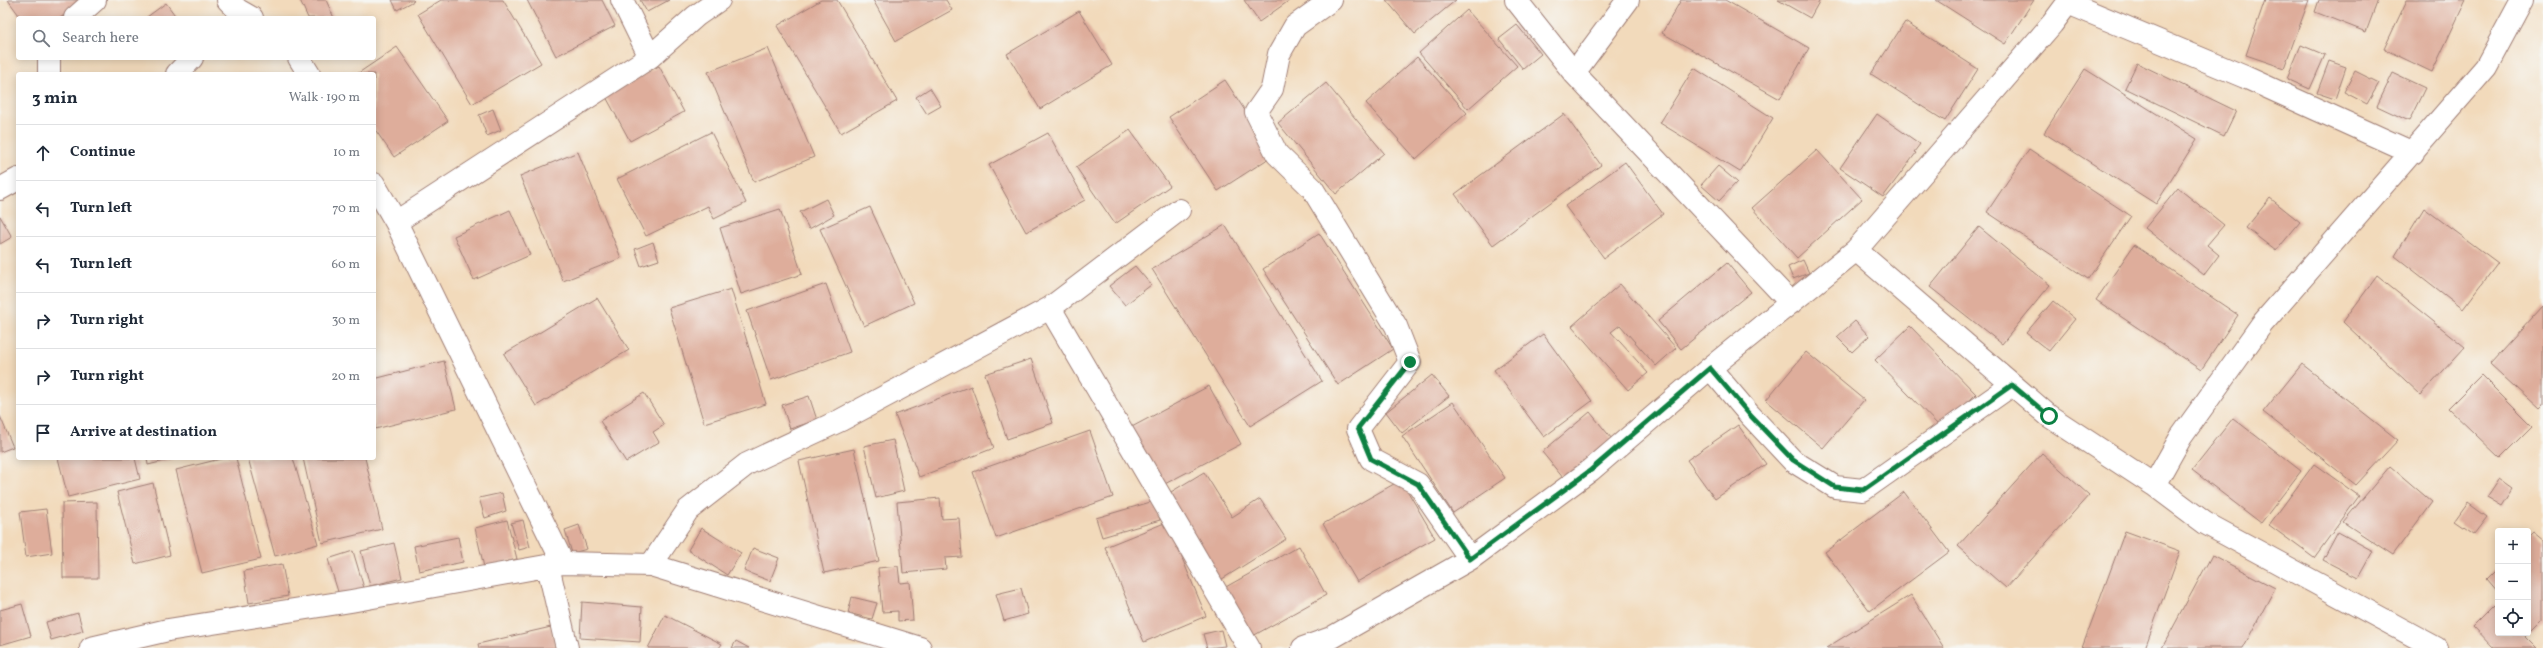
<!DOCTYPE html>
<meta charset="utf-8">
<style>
:root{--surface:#fff;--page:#f6f6f7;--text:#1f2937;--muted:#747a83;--line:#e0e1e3}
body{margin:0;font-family:Vollkorn,serif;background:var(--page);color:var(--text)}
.controls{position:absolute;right:12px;bottom:12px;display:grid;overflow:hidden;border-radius:4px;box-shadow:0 2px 10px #0003}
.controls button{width:36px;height:36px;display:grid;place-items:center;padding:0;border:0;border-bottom:1px solid var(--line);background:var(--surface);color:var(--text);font:20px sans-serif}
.stop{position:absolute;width:12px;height:12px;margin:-9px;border:3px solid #0b8043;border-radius:50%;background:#fff}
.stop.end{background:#0b8043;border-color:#fff;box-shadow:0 1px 4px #0008}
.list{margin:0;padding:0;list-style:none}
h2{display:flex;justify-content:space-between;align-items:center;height:52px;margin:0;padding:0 16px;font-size:17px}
h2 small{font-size:13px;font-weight:400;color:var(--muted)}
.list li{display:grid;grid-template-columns:26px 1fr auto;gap:12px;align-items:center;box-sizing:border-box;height:56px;padding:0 16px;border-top:1px solid var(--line)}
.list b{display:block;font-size:15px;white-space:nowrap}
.list em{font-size:13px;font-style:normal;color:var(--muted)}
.icon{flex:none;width:22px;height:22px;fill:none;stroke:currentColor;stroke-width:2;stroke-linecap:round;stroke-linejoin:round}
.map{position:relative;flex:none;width:2543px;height:648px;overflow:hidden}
.search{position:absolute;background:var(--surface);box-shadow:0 2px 10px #0003;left:16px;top:16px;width:360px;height:44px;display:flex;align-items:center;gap:10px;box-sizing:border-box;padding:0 14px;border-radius:4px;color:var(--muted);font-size:15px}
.panel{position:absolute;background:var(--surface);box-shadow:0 2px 10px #0003;left:16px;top:72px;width:360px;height:388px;border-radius:4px}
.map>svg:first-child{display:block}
</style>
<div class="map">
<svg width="2543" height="648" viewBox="0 0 2543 648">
<rect width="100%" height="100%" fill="#f6f6f2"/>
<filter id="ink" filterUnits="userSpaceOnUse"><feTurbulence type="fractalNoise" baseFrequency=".025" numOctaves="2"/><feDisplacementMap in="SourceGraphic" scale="8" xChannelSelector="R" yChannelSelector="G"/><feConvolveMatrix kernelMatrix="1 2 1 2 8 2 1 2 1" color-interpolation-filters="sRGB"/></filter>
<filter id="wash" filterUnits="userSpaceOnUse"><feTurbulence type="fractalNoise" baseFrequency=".012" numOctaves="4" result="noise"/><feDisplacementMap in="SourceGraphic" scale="16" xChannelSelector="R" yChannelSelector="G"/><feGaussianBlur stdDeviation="0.9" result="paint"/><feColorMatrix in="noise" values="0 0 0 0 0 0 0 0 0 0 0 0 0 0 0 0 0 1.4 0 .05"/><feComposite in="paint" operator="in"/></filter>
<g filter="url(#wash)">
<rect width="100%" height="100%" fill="#f2dabb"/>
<g id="blocks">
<path fill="#dead9b" d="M 8,0 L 85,0 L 60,18 L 21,18 Z
M 300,0 L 326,0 L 334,18 L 308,18 Z
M 392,0 L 413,0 L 414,1 L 397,10 Z
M 441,0 L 503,0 L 541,63 L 472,104 L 418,14 Z
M 527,0 L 602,0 L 615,26 L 556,56 Z
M 640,0 L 669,0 L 647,12 Z
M 821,0 L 837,0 L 897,101 L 841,133 L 777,26 Z
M 873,0 L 946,0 L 952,10 L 896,41 Z
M 1244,0 L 1290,0 L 1259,22 Z
M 1386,0 L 1456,0 L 1415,34 Z
M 1681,0 L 1725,0 L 1809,48 L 1780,99 L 1662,33 Z
M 1778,0 L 1820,0 L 1810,18 Z
M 1936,0 L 2034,0 L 2005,44 Z
M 2265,0 L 2309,0 L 2284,68 L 2246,55 Z
M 2319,0 L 2378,0 L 2366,32 L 2315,12 Z
M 2407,0 L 2466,0 L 2432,72 L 2384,49 Z
M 166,3 L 177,18 L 149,18 L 147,17 Z
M 1467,10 L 1517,66 L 1468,109 L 1419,53 Z
M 1079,11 L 1112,65 L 1040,109 L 1007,54 Z
M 1905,22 L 1978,69 L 1945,121 L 1871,74 Z
M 1517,25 L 1541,54 L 1523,69 L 1499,39 Z
M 2301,45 L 2325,55 L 2310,89 L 2287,79 Z
M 397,47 L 448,121 L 394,157 L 374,128 L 374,74 L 357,74 Z
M 768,48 L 814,157 L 754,182 L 708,72 Z
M 1417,57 L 1467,113 L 1416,159 L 1366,103 Z
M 2329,61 L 2346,67 L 2335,99 L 2317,93 Z
M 2137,63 L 2236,111 L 2224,136 L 2125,88 Z
M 659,66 L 684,112 L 630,141 L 605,95 Z
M 1694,68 L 1773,118 L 1740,172 L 1660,123 Z
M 2085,69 L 2197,139 L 2156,204 L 2044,133 Z
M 2355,71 L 2379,83 L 2367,104 L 2344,92 Z
M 2393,73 L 2425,88 L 2409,121 L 2377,106 Z
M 1225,80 L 1274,155 L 1218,191 L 1169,117 Z
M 1326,83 L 1384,153 L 1336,194 L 1278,123 Z
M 930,88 L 941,106 L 927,114 L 916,97 Z
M 493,109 L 501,130 L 487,136 L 479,115 Z
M 1564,114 L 1601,165 L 1493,245 L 1455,194 Z
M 1877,114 L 1920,144 L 1914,152 L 1916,153 L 1883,197 L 1840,168 Z
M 1130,130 L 1170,186 L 1115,224 L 1076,167 Z
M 711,132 L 746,203 L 714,219 L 708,206 L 646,236 L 617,179 Z
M 1048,133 L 1085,200 L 1026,232 L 989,165 Z
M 2029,149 L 2131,216 L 2088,279 L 1987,212 Z
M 1817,150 L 1862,199 L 1797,258 L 1752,208 Z
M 578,152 L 621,258 L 563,281 L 520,176 Z
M 1625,162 L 1663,214 L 1604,258 L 1565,206 Z
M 1718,166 L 1737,182 L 1719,201 L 1701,185 Z
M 2178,188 L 2224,225 L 2207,245 L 2219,255 L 2204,275 L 2145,228 Z
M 2270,198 L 2300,222 L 2276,251 L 2246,228 Z
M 826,199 L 834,215 L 809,229 L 800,212 Z
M 870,207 L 914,303 L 864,326 L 820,229 Z
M 2424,208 L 2498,263 L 2463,309 L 2395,256 Z
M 780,209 L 802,274 L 741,294 L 720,228 Z
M 510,210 L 530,255 L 474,280 L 454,236 Z
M 0,216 L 12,237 L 0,244 Z
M 1225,225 L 1322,381 L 1250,426 L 1152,269 Z
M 1979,227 L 2050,285 L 2002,344 L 1930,287 Z
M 1319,233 L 1393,349 L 1338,385 L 1263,269 Z
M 653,242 L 659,260 L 641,266 L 635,249 Z
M 2134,245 L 2238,315 L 2201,370 L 2096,300 Z
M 1803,260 L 1809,273 L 1793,279 L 1788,267 Z
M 1727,263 L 1751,292 L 1681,349 L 1658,321 Z
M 1135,266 L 1151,285 L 1125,305 L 1109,286 Z
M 2377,276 L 2465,347 L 2421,395 L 2343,322 Z
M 826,284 L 850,352 L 771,380 L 747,311 Z
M 1620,284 L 1676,348 L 1656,366 L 1620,325 L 1611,332 L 1648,373 L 1628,390 L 1572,326 Z
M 731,289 L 766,404 L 704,423 L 669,308 Z
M 597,298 L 629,350 L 536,406 L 504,354 Z
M 2053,301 L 2075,319 L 2049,351 L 2026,333 Z
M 2543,306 L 2543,407 L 2540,410 L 2490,364 Z
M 1855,321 L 1869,336 L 1852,352 L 1837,337 Z
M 1910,326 L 1976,394 L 1941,428 L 1875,360 Z
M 1543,334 L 1592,401 L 1544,437 L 1494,370 Z
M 1806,352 L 1864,400 L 1823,448 L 1766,400 Z
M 1031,359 L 1053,423 L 1007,439 L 985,374 Z
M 444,361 L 456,409 L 375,429 L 374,379 Z
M 2302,364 L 2398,440 L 2356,485 L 2263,412 Z
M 1432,375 L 1449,396 L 1402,433 L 1386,412 Z
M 2481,375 L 2532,426 L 2500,458 L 2448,408 Z
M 971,386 L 994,448 L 919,477 L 895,415 Z
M 1209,386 L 1241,444 L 1159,487 L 1128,429 Z
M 644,393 L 664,425 L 653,432 L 659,442 L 626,462 L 600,421 Z
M 809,396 L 817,420 L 790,429 L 782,405 Z
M 1453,402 L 1505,478 L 1453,513 L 1402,436 Z
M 1590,412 L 1612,439 L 1564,479 L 1542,452 Z
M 0,416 L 13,447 L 0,452 Z
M 2233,418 L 2301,471 L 2261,523 L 2192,470 Z
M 1738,425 L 1766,464 L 1715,499 L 1687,460 Z
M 1090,431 L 1113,497 L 996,538 L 973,472 Z
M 893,440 L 904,491 L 876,498 L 864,446 Z
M 854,449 L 879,561 L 824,573 L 799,461 Z
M 2042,453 L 2089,495 L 2006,588 L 1958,546 Z
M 58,458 L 135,458 L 140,479 L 68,497 Z
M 147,458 L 173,458 L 173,459 L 148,465 Z
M 224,458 L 236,458 L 261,559 L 202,573 L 176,470 Z
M 248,458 L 293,458 L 318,544 L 275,556 Z
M 303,458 L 365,458 L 382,529 L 322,543 Z
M 2314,464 L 2359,496 L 2314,558 L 2269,525 Z
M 2390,466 L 2432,502 L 2393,555 L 2343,522 Z
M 1204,472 L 1232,517 L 1260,499 L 1286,539 L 1219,581 L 1166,495 Z
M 2499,479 L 2513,489 L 2502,506 L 2487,497 Z
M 1401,480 L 1435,538 L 1357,582 L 1323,524 Z
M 153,483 L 170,555 L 135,564 L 117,492 Z
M 1904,492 L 1949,552 L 1870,611 L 1825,552 Z
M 502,493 L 506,511 L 485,518 L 479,498 Z
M 940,498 L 942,519 L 959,518 L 962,557 L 945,558 L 946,569 L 903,573 L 897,502 Z
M 1154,501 L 1160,520 L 1102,537 L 1096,518 Z
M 97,502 L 98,578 L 63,578 L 62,503 Z
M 2468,503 L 2487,517 L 2474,534 L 2455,521 Z
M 46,509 L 52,553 L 26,557 L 20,512 Z
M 507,520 L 517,559 L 484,567 L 475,528 Z
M 523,520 L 530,547 L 519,550 L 511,523 Z
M 1167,522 L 1206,616 L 1144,642 L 1105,547 Z
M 579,525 L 587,549 L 572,553 L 565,530 Z
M 701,528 L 741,553 L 727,575 L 688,550 Z
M 2125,531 L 2180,551 L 2145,648 L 2082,648 Z
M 2532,531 L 2543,540 L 2543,619 L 2531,631 L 2528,628 L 2528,535 Z
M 2338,532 L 2373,551 L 2358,578 L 2323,560 Z
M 458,537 L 463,562 L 419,571 L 414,546 Z
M 394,543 L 402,578 L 370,586 L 361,551 Z
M 1299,546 L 1326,595 L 1251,637 L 1224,588 Z
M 753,548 L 779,558 L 770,581 L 744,571 Z
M 353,551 L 364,588 L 339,595 L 328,559 Z
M 2212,555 L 2275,588 L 2243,648 L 2162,648 Z
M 282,564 L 288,596 L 249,603 L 244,571 Z
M 898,566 L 900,583 L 910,582 L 913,620 L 898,621 L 898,611 L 882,612 L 878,568 Z
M 2498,568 L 2498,592 L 2487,579 Z
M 1021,588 L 1028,614 L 1004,621 L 996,594 Z
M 1911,595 L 1944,648 L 1826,648 Z
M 852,597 L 877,603 L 872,619 L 848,613 Z
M 582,602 L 642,607 L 640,642 L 580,638 Z
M 22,604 L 31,636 L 0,645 L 0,610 Z
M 2495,604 L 2498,607 L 2498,633 L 2522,633 L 2537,648 L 2494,648 L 2473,626 Z
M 78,613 L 83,631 L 51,640 L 46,622 Z
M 665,615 L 722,644 L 719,648 L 648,648 Z
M 551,627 L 556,648 L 479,648 L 478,644 Z
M 1221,630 L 1225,646 L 1207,648 L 1203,634 Z
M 736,641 L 749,648 L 732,648 Z"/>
</g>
</g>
<g filter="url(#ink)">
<use href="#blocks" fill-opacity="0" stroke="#9e7c73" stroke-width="1"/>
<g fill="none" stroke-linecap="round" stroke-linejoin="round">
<defs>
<path id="minor" d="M 228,0 L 238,10 L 252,18
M 622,0 L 650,57
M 1331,0 L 1295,26 L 1279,54 L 1272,89 L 1256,112 L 1277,154 L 1312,188 L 1396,326 L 1410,362 L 1358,429 L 1371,459 L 1418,484 L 1470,559
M 1516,0 L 1574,73 L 1791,303
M 2068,3 L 2245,77 L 2413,153
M 75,18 L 95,0
M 49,58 L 49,74
M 299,58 L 309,74
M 1574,73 L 1628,0
M 177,74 L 192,58
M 374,184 L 396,222 L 563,563
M 0,189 L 18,179
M 396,222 L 650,57 L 696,16 L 719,0
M 1856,250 L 2049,416 L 2154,485 L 2205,523 L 2436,648
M 1050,308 L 1249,648
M 1710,368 L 1749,414 L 1793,461 L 1835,487 L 1863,490 L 2012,385
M 2154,485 L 2181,437 L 2262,324 L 2486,67 L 2522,0
M 651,565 L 688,510 L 747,464 L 841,420 L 1050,308 L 1179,210
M 548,566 L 567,648
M 91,648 L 168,630 L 351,601 L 563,563 L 651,565 L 920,648
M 1303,648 L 1331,638 L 1470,559 L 1591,470 L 1710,368 L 1856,250 L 2052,24 L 2070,0"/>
</defs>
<use href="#minor" stroke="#9e7c73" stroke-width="24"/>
<use href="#minor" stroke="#fff" stroke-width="22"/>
</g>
</g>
<g fill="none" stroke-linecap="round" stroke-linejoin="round" filter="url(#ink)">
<path stroke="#0b8043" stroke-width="5" d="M 1410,362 L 1358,428 L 1371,459 L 1418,484 L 1470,559 L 1591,470 L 1710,368 L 1749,414 L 1793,460 L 1835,487 L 1863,490 L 2012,385 L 2049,416"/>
</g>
</svg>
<div class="controls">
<button>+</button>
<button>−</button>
<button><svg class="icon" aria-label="locate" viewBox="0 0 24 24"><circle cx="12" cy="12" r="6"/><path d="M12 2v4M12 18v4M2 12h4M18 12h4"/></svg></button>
</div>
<div class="stop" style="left:2049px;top:416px"></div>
<div class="stop end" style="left:1410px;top:362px"></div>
<div class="search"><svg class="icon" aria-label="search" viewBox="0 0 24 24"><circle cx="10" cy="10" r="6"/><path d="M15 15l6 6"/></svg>Search here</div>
<section class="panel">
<h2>3 min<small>Walk · 190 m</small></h2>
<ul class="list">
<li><svg class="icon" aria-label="ahead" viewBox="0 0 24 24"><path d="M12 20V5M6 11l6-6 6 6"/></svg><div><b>Continue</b></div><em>10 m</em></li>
<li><svg class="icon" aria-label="left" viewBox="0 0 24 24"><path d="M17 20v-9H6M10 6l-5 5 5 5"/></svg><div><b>Turn left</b></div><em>70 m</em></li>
<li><svg class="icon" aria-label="left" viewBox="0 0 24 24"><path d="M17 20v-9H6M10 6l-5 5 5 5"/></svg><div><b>Turn left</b></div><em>60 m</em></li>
<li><svg class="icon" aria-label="right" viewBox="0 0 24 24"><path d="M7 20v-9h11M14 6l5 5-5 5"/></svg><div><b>Turn right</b></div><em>30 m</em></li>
<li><svg class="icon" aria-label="right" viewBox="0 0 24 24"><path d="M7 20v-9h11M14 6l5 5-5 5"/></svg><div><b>Turn right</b></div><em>20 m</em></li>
<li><svg class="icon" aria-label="arrive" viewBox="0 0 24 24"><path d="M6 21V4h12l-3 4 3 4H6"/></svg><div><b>Arrive at destination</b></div></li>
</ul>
</section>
</div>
